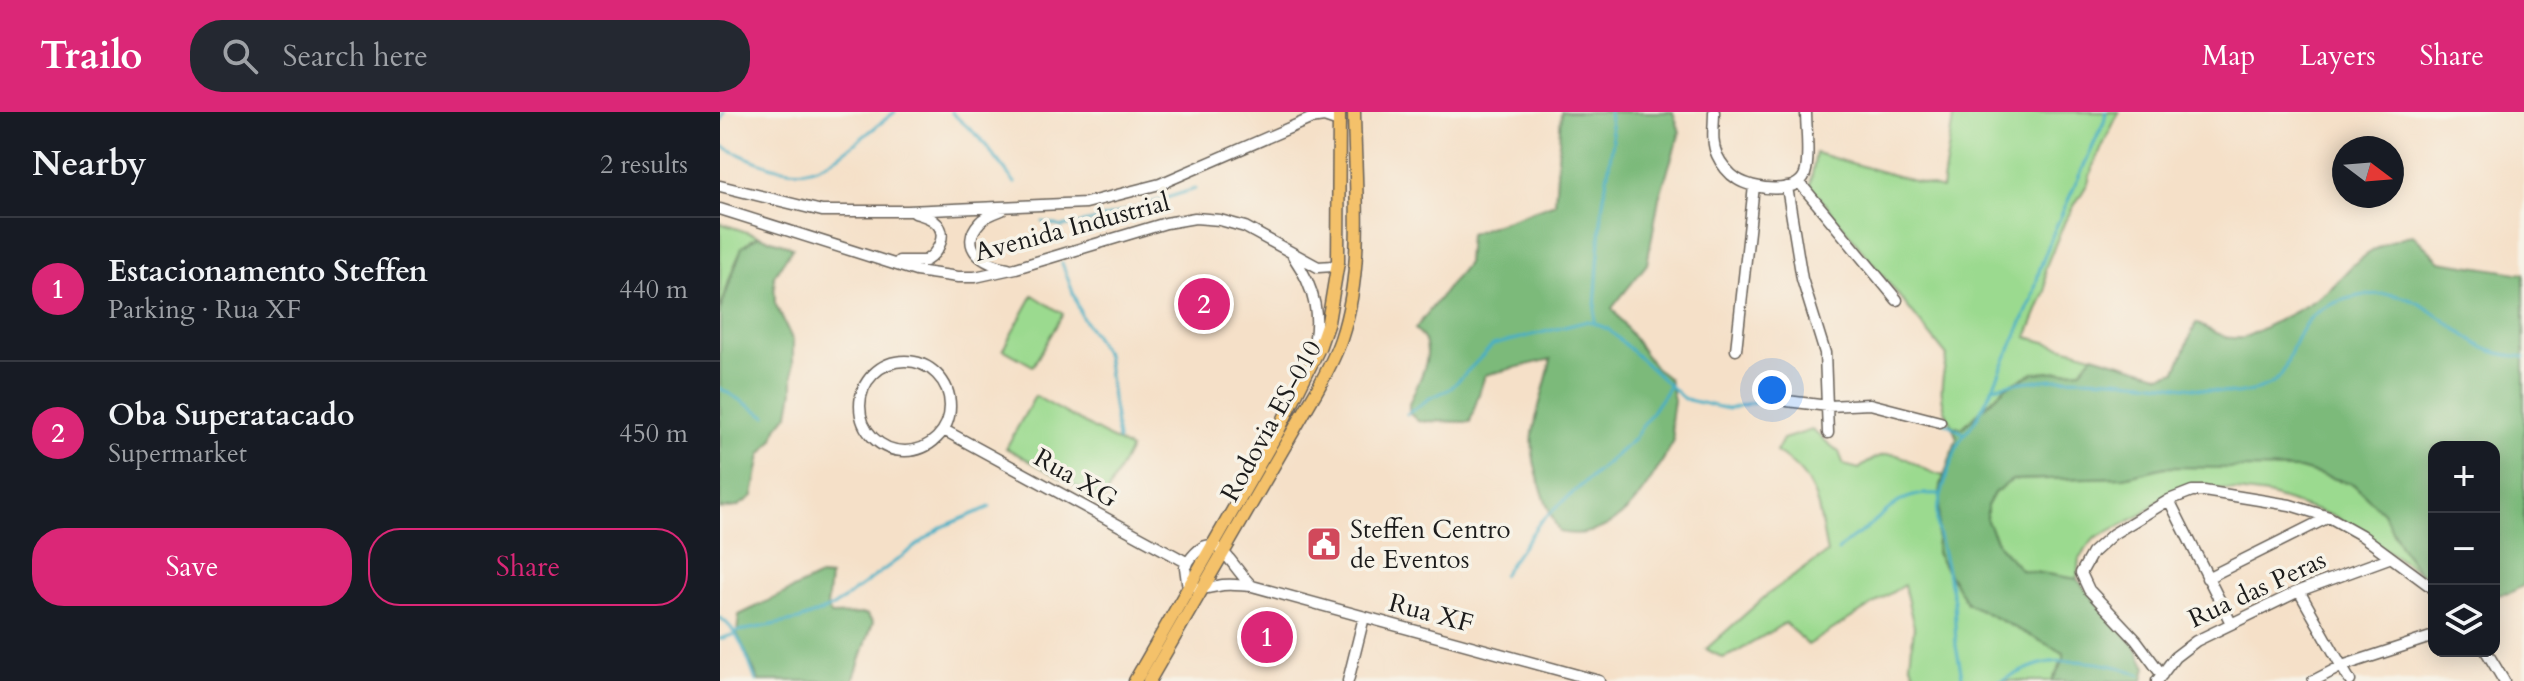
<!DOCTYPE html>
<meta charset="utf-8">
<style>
:root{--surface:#171b24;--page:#242831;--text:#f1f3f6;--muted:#9ea1a6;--line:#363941;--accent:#db2777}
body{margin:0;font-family:Cardo,serif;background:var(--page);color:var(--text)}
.controls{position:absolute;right:24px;bottom:24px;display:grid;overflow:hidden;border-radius:16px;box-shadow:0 4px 20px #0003}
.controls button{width:72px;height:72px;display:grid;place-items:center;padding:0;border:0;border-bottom:2px solid var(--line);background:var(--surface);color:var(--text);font:40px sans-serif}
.compass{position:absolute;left:1612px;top:24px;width:72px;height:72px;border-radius:50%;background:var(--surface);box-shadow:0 4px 20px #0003;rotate:106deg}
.you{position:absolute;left:1052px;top:278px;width:28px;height:28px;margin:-20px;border:6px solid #fff;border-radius:50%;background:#1a73e8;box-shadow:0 0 0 12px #1a73e833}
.badge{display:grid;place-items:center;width:52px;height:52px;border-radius:50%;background:var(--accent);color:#fff;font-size:26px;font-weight:700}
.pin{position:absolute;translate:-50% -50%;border:4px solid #fff;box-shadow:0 2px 8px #0006}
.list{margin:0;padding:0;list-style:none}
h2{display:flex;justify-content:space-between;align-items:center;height:104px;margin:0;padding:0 32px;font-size:34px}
h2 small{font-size:26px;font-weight:400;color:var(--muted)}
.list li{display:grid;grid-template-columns:52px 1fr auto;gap:24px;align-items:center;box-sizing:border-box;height:144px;padding:0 32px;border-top:2px solid var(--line)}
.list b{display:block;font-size:30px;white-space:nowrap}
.list p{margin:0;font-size:26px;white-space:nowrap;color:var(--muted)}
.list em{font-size:26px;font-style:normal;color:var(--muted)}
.actions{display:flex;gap:16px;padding:24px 32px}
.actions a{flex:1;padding:18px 0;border:2px solid var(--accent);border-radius:32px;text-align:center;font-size:28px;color:var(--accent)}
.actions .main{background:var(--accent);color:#fff}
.icon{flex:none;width:44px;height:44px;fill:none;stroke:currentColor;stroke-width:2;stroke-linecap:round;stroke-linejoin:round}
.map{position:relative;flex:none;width:1804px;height:569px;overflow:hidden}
header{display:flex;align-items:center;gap:48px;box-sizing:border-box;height:112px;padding:0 40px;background:var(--accent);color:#fff}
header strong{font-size:38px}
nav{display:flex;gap:44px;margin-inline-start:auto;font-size:28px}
.search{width:560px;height:72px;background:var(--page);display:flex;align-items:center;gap:20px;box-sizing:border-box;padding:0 28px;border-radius:32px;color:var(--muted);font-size:30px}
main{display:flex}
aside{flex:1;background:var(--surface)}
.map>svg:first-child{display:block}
</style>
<header>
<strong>Trailo</strong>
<div class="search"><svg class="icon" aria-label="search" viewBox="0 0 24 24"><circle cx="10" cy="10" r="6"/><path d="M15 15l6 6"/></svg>Search here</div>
<nav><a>Map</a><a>Layers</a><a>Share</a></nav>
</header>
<main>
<aside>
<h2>Nearby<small>2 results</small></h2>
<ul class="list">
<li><span class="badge">1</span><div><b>Estacionamento Steffen</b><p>Parking · Rua XF</p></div><em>440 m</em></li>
<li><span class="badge">2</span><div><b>Oba Superatacado</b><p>Supermarket</p></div><em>450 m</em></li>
</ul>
<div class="actions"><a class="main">Save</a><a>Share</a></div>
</aside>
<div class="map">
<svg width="1804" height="569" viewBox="0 0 1804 569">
<rect width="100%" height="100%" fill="#f7f3e8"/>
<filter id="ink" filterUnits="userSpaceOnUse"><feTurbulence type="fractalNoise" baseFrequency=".0125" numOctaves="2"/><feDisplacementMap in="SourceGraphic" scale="16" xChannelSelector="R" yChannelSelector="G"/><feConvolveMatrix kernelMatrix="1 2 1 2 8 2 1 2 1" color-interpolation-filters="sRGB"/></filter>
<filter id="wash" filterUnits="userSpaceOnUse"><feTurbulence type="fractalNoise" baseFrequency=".006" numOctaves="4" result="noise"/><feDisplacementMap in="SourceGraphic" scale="32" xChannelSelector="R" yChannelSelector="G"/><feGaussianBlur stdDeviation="1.8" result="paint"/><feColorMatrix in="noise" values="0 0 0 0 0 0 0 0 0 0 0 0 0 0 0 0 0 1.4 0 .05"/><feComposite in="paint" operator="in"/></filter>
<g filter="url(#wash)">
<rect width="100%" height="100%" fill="#f5e0c8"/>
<path fill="#9bda8f" stroke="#5c7b56" stroke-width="2" d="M 1234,0 L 1399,0 L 1373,54 L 1368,71 L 1345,109 L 1329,147 L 1325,158 L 1326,179 L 1307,225 L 1373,243 L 1362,258 L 1313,261 L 1286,274 L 1242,316 L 1232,314 C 1218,287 1220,273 1227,244 L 1090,73 L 1096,41 L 1222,77 Z
M 0,111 L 39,124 C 14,134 8,176 0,199 Z
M 313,183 L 343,202 L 313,254 L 283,237 Z
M 315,284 L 410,337 L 383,389 L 286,336 Z
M 1092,318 L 1119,340 L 1124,353 L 1139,357 C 1181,324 1186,356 1224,364 L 1221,373 L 1216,441 L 1247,491 L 1344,541 L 1345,547 L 1332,569 L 1198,569 L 1190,551 L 1194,515 L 1184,473 L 1088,533 L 1065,511 L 1017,540 L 1003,546 L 986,537 L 1048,482 L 1107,441 C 1097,395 1101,369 1056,340 L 1063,327 Z
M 1468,354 L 1580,357 L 1633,372 L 1663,400 L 1680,434 L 1700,461 L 1616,405 L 1548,383 L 1468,373 L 1444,384 L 1423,402 L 1374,427 L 1359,447 L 1357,467 L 1301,458 L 1279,434 L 1267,410 L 1267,394 L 1274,381 L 1292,368 L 1404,365 L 1445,355 Z"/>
<path fill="#7cba7a" stroke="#4c6b4b" stroke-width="2" d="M 841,0 L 953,0 L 960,20 L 939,86 L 927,152 L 892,196 L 935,256 L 949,267 L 954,288 L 951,310 L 954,329 C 929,372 899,433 839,420 C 827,395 809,351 813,322 C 817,297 826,272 831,247 L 765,263 L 750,310 L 698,309 L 689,301 L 689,292 C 698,269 721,236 695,217 L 747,151 L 749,122 L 835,91 Z
M 1693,123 L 1720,149 L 1804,162 L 1804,473 L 1790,481 L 1774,483 L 1774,335 L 1714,335 L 1714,467 L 1700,461 L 1680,434 L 1663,400 L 1633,372 L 1580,357 L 1445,355 L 1404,365 L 1292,368 L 1274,381 L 1267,394 L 1267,409 L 1279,434 L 1301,458 L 1357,467 L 1415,534 L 1426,555 L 1423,569 L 1332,569 L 1344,547 L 1344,541 L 1247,491 L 1216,441 L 1221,373 L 1237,326 L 1232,314 L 1242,316 L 1286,275 L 1313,261 L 1361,258 L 1373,243 L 1442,263 L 1456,259 L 1476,211 C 1492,219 1507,228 1524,226 C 1553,210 1586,197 1611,176 C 1619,169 1625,160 1633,153 C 1650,139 1672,126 1693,123 Z
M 39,124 L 73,135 L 54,164 L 55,191 L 73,229 L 73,279 L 69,301 L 57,316 L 54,327 L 41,343 L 33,384 L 17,395 L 0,397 L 0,199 L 22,135 Z
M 100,464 L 110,465 L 107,495 L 111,503 L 146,502 L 153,510 L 133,569 L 39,569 L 17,521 L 19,503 Z"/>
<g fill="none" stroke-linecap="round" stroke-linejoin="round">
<path stroke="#46afc5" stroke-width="3" d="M 231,0 L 260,26 L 295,71
M 0,11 L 4,0
M 0,33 C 95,80 98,58 175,0
M 323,110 L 342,115 L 373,109 L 475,77
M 342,151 L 362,205 L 386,243 L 398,328
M 874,210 L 882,97 L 893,29 L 889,0
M 1273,275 C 1358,257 1432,270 1516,282 C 1577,274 1558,253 1584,214 C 1598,192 1635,182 1661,182 C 1702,181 1729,216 1762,235 C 1775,242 1790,243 1804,245
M 0,276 L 46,304
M 687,302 L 710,286 L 730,277 L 773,233 L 868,209 L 888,217 L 964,287 L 1008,297 L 1038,289 L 1066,287
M 1224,310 L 1245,322
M 1118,439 C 1127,428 1137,424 1148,415 C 1174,393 1185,379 1221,382
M 782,463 L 820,410 L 913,328 L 950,273
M 0,506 C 20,518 28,548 36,569
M 14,520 L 79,508 L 113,495 L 222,415 L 270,395
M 0,527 L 15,522
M 1243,569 L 1236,534 L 1234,489 L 1217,415 L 1217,399 L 1227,362 L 1238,332 L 1258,304 L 1273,275 L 1312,188 L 1320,156 L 1334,119 L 1384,10 L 1386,0
M 1280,569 C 1294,563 1307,556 1321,552 C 1347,545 1397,551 1420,563"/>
</g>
</g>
<g filter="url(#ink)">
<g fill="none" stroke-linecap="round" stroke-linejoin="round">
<defs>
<path id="minor" d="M 994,0 C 994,14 991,30 997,43 C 1001,52 1009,62 1017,67 C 1032,77 1077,84 1085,62 C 1090,48 1086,16 1086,0
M 1079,70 L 1177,188
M 0,74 L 102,99 L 188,99 L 366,91 L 440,72 L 590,7 L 604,5 L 619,10
M 1067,75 L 1082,167 L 1105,241 L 1108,321
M 0,97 L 196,159 L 238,165 L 255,165 L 296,156 L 446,111 L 475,106 L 500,108 L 525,115 L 598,155 L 613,154 L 618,150
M 282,98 C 274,101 265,104 260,110 C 237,135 264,153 288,156
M 573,144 C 595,176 603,207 590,245
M 179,149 L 205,149 C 218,141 230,121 214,109 C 209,105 201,103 195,101
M 1016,238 L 1034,74
M140 294a45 45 0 1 1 90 0a45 45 0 1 1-90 0Z
M 1067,289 L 1108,294 L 1150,292 L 1220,310
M 224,318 L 468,451
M 1449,388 L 1511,511
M 1487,466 L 1609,405
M 532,474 C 508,452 495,406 465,455 L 467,470 C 480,479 484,477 498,474 C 508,471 522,474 532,474 L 879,569
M 1579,479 L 1630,569
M 1766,539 L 1784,569
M 1442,563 L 1416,528 L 1369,478 L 1361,461 L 1372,441 L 1393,422 L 1449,388 L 1472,379 L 1484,379 L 1570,393 L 1609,405 L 1641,423 L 1714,477
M 628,569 L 644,505
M 1437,569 L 1455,545 L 1476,529 L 1579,479 L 1669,446
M 1593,569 L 1622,554 L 1714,524"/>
<path id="major" d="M 415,569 L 557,321 L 599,236 L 608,210 L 618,150 L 619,0
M 429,569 L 597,278 C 606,261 615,245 621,227 C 645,155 635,75 634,0"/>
</defs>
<use href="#minor" stroke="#686158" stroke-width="13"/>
<use href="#major" stroke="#686158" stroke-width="15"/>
<use href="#minor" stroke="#fff" stroke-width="10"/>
<use href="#major" stroke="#f4c16a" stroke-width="12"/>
</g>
</g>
<defs>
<symbol id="civic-square" viewBox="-11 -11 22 22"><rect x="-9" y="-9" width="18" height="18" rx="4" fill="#d1495b" stroke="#f7f3e8"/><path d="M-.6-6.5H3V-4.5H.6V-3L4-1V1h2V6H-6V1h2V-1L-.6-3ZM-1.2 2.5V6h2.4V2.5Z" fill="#fff"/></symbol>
</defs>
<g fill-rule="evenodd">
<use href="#civic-square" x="584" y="412" width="40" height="40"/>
</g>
<g text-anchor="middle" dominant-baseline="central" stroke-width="7" stroke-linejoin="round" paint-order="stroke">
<g font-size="26" fill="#1c1c1c" stroke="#f7f3e8">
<text transform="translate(352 115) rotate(-15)">Avenida Industrial</text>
<text transform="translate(551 309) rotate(-61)">Rodovia ES-010</text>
<text transform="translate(356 366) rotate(30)">Rua XG</text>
<text transform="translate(1537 477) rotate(-25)">Rua das Peras</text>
<text transform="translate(711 501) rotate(15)">Rua XF</text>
</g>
<g font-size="26" fill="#1c1c1c" stroke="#f7f3e8" text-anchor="start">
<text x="630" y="417">Steffen Centro<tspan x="630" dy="30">de Eventos</tspan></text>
</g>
</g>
</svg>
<div class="controls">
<button>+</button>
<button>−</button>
<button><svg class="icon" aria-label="layers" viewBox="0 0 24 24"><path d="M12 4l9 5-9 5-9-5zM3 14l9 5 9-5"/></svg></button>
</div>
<svg class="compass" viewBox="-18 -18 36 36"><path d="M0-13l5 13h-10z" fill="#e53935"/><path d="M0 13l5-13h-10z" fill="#9ea1a6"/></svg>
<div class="you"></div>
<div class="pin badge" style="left:547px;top:525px">1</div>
<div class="pin badge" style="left:484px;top:192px">2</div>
</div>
</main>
